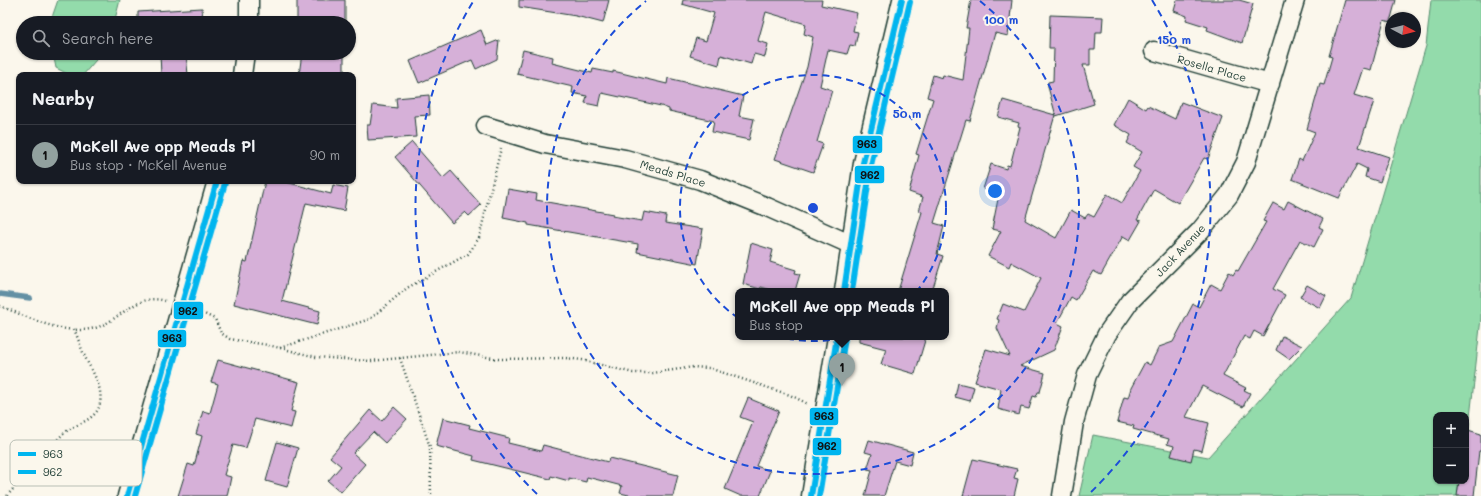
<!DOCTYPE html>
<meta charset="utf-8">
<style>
:root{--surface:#171b24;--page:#242831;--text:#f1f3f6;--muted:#9ea1a6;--line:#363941;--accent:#92a19f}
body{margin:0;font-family:Mali,sans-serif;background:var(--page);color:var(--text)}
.controls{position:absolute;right:12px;bottom:12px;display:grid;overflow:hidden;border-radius:8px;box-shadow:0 1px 3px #0004}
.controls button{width:36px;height:36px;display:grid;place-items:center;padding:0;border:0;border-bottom:1px solid var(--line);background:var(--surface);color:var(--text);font:20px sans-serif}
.compass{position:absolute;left:1385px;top:12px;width:36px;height:36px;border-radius:50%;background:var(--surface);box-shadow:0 1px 3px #0004;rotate:97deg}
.you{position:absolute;left:995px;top:191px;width:14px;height:14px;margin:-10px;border:3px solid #fff;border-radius:50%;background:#1a73e8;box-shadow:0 0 0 6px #1a73e833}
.badge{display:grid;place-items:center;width:26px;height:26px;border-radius:50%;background:var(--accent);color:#111;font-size:13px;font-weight:700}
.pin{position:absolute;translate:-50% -33px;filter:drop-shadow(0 1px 2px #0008)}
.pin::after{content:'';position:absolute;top:21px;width:14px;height:12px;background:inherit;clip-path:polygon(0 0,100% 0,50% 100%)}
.popup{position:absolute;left:735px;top:288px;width:214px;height:52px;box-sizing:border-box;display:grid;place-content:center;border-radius:8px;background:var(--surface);filter:drop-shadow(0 1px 3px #0005);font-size:13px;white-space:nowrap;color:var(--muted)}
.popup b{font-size:15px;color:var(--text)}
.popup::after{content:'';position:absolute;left:50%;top:100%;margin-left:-8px;border:8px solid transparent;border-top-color:var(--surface)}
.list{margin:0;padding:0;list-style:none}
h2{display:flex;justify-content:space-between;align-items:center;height:52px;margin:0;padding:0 16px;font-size:17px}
h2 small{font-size:13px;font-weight:400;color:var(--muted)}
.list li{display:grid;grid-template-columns:26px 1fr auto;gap:12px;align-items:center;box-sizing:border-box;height:60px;padding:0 16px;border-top:1px solid var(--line)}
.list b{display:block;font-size:15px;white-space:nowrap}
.list p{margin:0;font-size:13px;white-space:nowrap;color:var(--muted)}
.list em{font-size:13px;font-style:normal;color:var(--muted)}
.icon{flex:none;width:22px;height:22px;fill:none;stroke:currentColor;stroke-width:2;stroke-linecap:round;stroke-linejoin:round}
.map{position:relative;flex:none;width:1481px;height:496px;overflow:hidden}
.search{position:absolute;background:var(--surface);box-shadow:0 1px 3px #0004;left:16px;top:16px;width:340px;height:44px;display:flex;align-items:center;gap:10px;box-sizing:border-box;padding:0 14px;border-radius:22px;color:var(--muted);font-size:15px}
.panel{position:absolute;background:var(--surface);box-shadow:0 1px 3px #0004;left:16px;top:72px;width:340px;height:112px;border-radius:8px}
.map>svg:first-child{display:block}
</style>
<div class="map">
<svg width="1481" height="496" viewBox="0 0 1481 496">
<rect width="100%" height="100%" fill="#fbf7ec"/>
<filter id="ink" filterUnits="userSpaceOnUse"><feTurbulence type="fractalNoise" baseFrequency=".025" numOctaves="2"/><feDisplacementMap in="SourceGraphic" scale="8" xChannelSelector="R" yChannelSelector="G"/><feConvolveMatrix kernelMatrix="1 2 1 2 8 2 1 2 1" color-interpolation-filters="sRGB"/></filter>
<g filter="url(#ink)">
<path fill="#93dbab" stroke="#598c70" d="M 58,0 L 120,0 L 114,23 L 50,23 Z
M 1431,0 L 1481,0 L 1481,318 L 1466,454 L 1466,415 L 1436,415 L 1436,481 L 1463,481 L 1461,496 L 1079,496 L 1093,435 L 1208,457 L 1351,298 L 1426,46 Z
M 53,53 L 102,53 L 83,75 L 70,75 L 56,68 Z"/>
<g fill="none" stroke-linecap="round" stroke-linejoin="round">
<path stroke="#6490a4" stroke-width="5.5" d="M 0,294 L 30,298"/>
</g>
<path fill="#d6b0d8" stroke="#1f3d34" d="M 297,0 L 345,0 L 345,23 L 297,22 Z
M 519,0 L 609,0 L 603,23 L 576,16 L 519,7 Z
M 683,0 L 822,0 L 821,5 L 857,13 L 853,31 L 858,32 L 855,46 L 850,45 L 847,54 L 828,50 L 820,86 L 832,90 L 817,142 L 823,144 L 813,172 L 775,159 L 807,67 L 813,37 L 804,34 L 806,24 L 766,12 L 758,41 L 768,44 L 765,57 L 754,54 L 751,64 L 721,55 L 719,65 L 690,56 L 696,38 L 706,41 L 714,13 L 682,4 Z
M 971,0 L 1012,0 L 1008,36 L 995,33 L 970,121 L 966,120 L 934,223 L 944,226 L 937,254 L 943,256 L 932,291 L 898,291 L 922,212 L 919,211 L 923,197 L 909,192 L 919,155 L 916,154 L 933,99 L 927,97 L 933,75 L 942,78 L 943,75 L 963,80 L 969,28 L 966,28 Z
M 1177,0 L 1239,0 L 1253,4 L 1242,43 L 1207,30 L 1208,27 L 1186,20 L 1187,16 L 1174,11 Z
M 1345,0 L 1396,0 L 1390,22 L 1384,20 L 1371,70 L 1363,68 L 1354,95 L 1374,101 L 1359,147 L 1389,157 L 1380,182 L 1365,177 L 1367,169 L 1357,164 L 1339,198 L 1292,179 L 1299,159 L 1302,161 L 1315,132 L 1307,129 L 1320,84 L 1324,85 L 1332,57 L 1329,56 Z
M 202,8 L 203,23 L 138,23 L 138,12 Z
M 1050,15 L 1103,17 L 1102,32 L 1096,32 L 1095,50 L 1090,50 L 1090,65 L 1083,65 L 1094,104 L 1056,116 L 1048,87 L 1048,82 L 1053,81 L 1054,48 L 1049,48 Z
M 481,30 L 487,45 L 499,40 L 497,59 L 476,69 L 472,60 L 419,83 L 410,61 Z
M 523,50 L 553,57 L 552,63 L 592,73 L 593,69 L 613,73 L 613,71 L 667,84 L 668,78 L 743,96 L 739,116 L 754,119 L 749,140 L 712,132 L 714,121 L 669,111 L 669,109 L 661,106 L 602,93 L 599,106 L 585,103 L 587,96 L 572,93 L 573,87 L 517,74 Z
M 160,53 L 186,53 L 188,75 L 161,75 Z
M 302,53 L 344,53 L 344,75 L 299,75 Z
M 429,95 L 430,115 L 414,116 L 416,137 L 368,140 L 367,125 L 370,125 L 373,105 L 397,108 L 396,98 Z
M 1128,98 L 1146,109 L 1148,106 L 1175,119 L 1181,102 L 1223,118 L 1208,159 L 1204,158 L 1178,203 L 1154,189 L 1137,220 L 1141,221 L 1130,240 L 1123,236 L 1101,275 L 1093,271 L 1076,300 L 1071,297 L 1057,323 L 1063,326 L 1054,350 L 1020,366 L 1045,373 L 1040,392 L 1038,392 L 1036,397 L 1033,396 L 1029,409 L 1021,407 L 1019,415 L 998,409 L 1001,389 L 975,382 L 986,349 L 1010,356 L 997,328 L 999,320 L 997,319 L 1003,304 L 1024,312 L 1041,278 L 1011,262 L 1009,267 L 988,256 L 1001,231 L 992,229 L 999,194 L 983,189 L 991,164 L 1006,169 L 1007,165 L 1010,166 L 1020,127 L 1018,126 L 1019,123 L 998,117 L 1003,100 L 1055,115 L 1025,220 L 1056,238 L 1071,210 L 1085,218 L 1088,214 L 1094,217 L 1107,194 L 1122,203 L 1140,171 L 1133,167 L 1142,152 L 1127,143 L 1131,135 L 1114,125 Z
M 412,142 L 443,178 L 451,171 L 481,205 L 469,216 L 465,212 L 452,223 L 395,157 Z
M 265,181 L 282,181 L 331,194 L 333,185 L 348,188 L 344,211 L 306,203 L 282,301 L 320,311 L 317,325 L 234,304 L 243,261 L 247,262 Z
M 508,189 L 537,194 L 536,200 L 613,214 L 612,216 L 642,221 L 644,212 L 666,216 L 665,223 L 703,229 L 697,264 L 637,252 L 638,244 L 528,225 L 528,223 L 503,218 Z
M 1288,201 L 1323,219 L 1319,227 L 1323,229 L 1314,247 L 1300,240 L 1273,289 L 1285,295 L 1263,336 L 1254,331 L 1250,339 L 1244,336 L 1223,376 L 1246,388 L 1244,390 L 1250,393 L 1243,407 L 1202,386 L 1186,417 L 1209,423 L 1202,451 L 1194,449 L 1191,461 L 1171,456 L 1174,446 L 1167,444 L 1169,439 L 1133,429 L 1134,426 L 1117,422 L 1124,397 L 1128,398 L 1131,388 L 1145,362 L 1150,365 L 1159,347 L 1173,342 L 1193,304 L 1199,307 L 1211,284 L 1220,289 L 1229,272 L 1233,275 L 1236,270 L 1238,271 L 1266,222 L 1263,221 L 1273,203 L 1284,209 Z
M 751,243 L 773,250 L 770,262 L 796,270 L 795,273 L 800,274 L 795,291 L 775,291 L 761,287 L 760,289 L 743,284 Z
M 1307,285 L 1326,296 L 1320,308 L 1300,297 Z
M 1282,336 L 1302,346 L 1289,359 L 1276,350 Z
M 859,337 L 926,337 L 915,374 L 881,364 L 886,349 L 859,342 Z
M 218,360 L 299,382 L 291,411 L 295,412 L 291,428 L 255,419 L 246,448 L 233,445 L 224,475 L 231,477 L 227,496 L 178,496 L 188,464 L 194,466 L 202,436 L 196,434 L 203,411 L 210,413 L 218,384 L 211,382 Z
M 958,383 L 974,387 L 970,401 L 955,397 Z
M 748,398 L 779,411 L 756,466 L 770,471 L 760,496 L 741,496 L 725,489 L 753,422 L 740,417 Z
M 394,407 L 407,419 L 385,443 L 373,432 L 353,453 L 365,464 L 341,492 L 328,481 L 341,466 L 330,457 L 370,410 L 382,421 Z
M 443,418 L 470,425 L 469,428 L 509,438 L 508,443 L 541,451 L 543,445 L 608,462 L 609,458 L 678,475 L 673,496 L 633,496 L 620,493 L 622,486 L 587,477 L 586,482 L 569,478 L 569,481 L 551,476 L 550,479 L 473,460 L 474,456 L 436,446 Z
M 1468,430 L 1481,434 L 1481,451 L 1479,451 L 1474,496 L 1457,496 L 1459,481 L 1466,481 L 1466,438 Z
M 869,440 L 913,452 L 910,465 L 895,461 L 884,496 L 865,496 L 872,470 L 867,469 L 872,454 L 865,452 Z
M 277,442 L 298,448 L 287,487 L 266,481 Z
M 973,459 L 1017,469 L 1014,478 L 1018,479 L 1014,496 L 963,496 Z"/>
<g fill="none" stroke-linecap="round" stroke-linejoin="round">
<defs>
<path id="minor" d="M 249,23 L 249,0
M 1154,51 L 1270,84
M 242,75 L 245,53
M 486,126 L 545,144 L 625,159 L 700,180 L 767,207 L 852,245
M 844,291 L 863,163 L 902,0
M 127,496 L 217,181
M 811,496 L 837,337
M 1062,496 L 1074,422 L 1087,375 L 1107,334 L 1130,301 L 1200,231 L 1229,195 L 1246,162 L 1295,0"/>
</defs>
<use href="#minor" stroke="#1f3d34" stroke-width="21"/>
<path stroke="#1f3d34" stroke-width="2.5" stroke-dasharray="1 3" stroke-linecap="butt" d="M 0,306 C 29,317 62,336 95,328 C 120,321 136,292 165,301
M 198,311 L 215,319 L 221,333 L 230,339 L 268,345 L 316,357 L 371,361 L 459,352 L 498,359 L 565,358 L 582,360 L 633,373 L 653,373 L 693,367 L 709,368 L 790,395 L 808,404
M 280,348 L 370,319 L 407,288 L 468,254 L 479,238 L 501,148
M 400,358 L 430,447 L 431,496
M 7,496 C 19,482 31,469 44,456 C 52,447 57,438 67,431 C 78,423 98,419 100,403 C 103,386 92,372 85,357 C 81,348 78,338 74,329"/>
<use href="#minor" stroke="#fbf7ec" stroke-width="18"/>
<defs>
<path id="bus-1" d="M 844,291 L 863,163 L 902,0
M 127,496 L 217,181
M 811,496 L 837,337"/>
<path id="bus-2" d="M 852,291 L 871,165 L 910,2
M 135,496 L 225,183
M 819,496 L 845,338"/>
</defs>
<use href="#bus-1" stroke="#fbf7ec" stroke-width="9"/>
<use href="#bus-2" stroke="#fbf7ec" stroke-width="9"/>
<use href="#bus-1" stroke="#00b5ef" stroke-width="6"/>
<use href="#bus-2" stroke="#00b5ef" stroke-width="6"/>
</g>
</g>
<g fill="none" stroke="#1d4ed8" stroke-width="2" stroke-dasharray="7 5">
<circle cx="813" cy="208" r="133"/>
<path d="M980 1A266 266 0 1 1 646 1"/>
<path d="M537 494A398 398 0 0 1 474 0M1152 0A398 398 0 0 1 1089 494"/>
</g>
<g text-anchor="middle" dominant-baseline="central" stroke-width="4" stroke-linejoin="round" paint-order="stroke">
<g font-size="11" fill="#1f3d34" stroke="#fbf7ec">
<text transform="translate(1212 68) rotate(16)">Rosella Place</text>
<text transform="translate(673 173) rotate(17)">Meads Place</text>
<text transform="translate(1180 250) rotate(-47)">Jack Avenue</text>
</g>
</g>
<rect x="10" y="440" width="132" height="46" rx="6" fill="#fbf7ec" stroke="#b9bfb5" stroke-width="1"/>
<rect x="18" y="452" width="18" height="4" fill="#00b5ef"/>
<rect x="18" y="470" width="18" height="4" fill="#00b5ef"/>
<g font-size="11" fill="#1f3d34">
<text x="43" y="458">963</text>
<text x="43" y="476">962</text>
</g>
<circle cx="813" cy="208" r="6" fill="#1d4ed8" stroke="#fbf7ec" stroke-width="2"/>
<g font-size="12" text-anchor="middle" font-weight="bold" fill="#1d4ed8" stroke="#fbf7ec" stroke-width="4" stroke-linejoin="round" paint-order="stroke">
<text x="1001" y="24">100 m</text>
<text x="1174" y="44">150 m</text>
<text x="907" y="118">50 m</text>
</g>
<g stroke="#fbf7ec" stroke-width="1.5">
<rect x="852" y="135" width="31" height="19" rx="4" fill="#00b5ef"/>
<rect x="854" y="165" width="31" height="19" rx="4" fill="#00b5ef"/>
<rect x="173" y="301" width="31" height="19" rx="4" fill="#00b5ef"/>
<rect x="157" y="329" width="30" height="19" rx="4" fill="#00b5ef"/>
<rect x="809" y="407" width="30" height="19" rx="4" fill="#00b5ef"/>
<rect x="812" y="437" width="30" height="19" rx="4" fill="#00b5ef"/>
</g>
<g font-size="11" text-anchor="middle" font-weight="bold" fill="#111">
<text x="867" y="148">963</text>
<text x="870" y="179">962</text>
<text x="188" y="315">962</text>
<text x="172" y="342">963</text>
<text x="824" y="420">963</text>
<text x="827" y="450">962</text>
</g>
</svg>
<div class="controls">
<button>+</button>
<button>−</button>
</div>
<svg class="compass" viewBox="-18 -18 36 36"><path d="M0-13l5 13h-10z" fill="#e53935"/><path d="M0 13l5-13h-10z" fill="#9ea1a6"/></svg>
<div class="you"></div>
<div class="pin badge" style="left:842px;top:386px">1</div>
<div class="popup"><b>McKell Ave opp Meads Pl</b>Bus stop</div>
<div class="search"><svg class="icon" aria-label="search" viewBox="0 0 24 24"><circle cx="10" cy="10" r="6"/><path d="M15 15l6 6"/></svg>Search here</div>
<section class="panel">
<h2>Nearby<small></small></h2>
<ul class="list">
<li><span class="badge">1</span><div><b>McKell Ave opp Meads Pl</b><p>Bus stop · McKell Avenue</p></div><em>90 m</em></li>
</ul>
</section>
</div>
